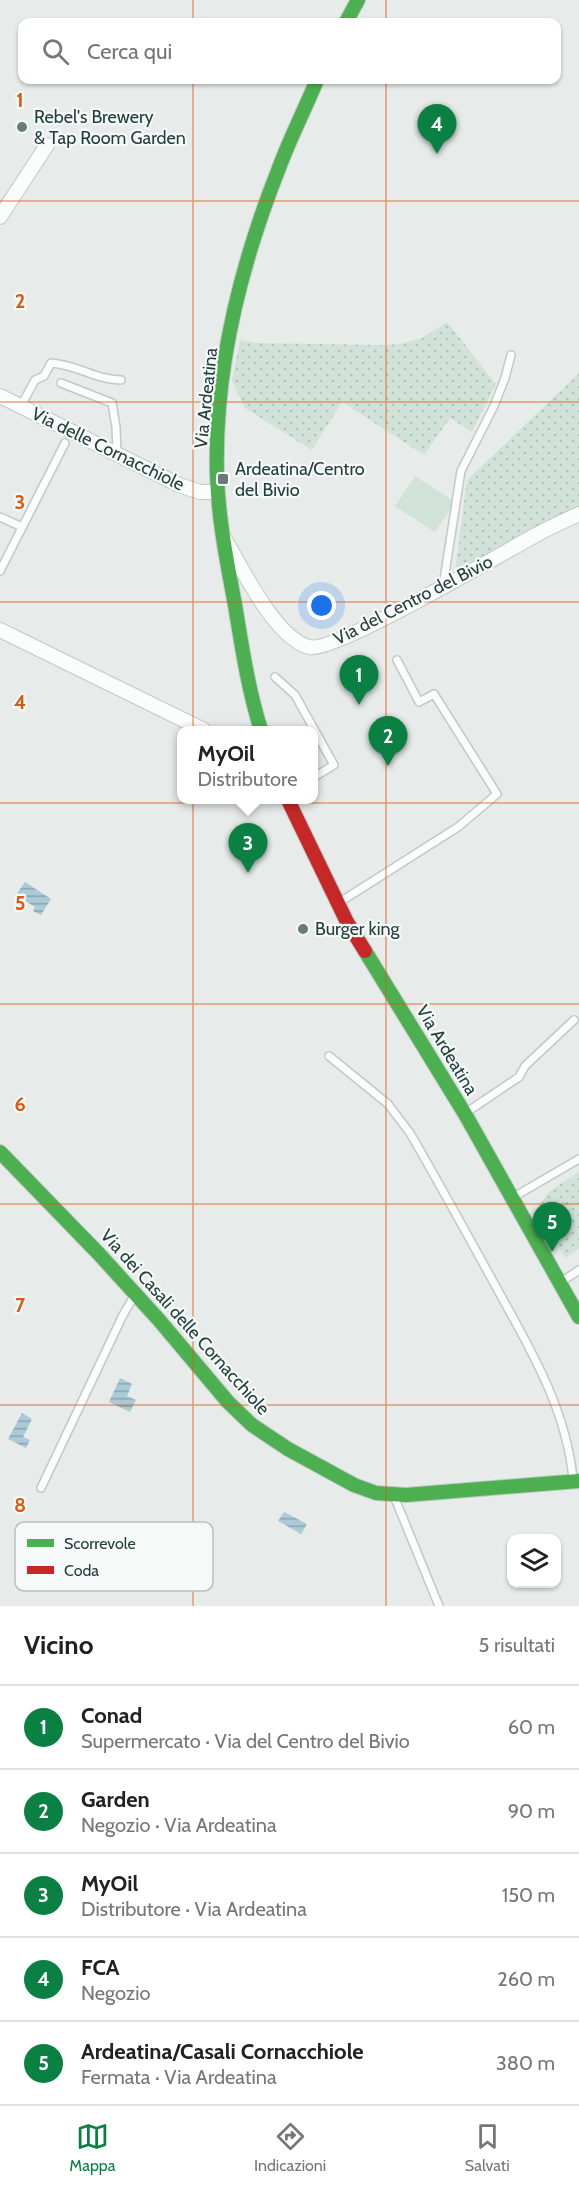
<!DOCTYPE html>
<html lang="it">
<meta charset="utf-8">
<style>
:root{--surface:#fff;--page:#f2f2f2;--text:#222;--muted:#767676;--line:#e0e0e0;--accent:#0b8043}
body{margin:0;font-family:Cabin,sans-serif;background:var(--page);color:var(--text)}
.controls{position:absolute;right:18px;bottom:18px;display:grid;overflow:hidden;border-radius:12px;box-shadow:0 2px 4px #0004}
.controls button{width:54px;height:54px;display:grid;place-items:center;padding:0;border:0;border-bottom:2px solid var(--line);background:var(--surface);color:var(--text);font:30px sans-serif}
.you{position:absolute;left:322px;top:606px;width:21px;height:21px;margin:-15px;border:4px solid #fff;border-radius:50%;background:#1a73e8;box-shadow:0 0 0 9px #1a73e833}
.badge{display:grid;place-items:center;width:39px;height:39px;border-radius:50%;background:var(--accent);color:#fff;font-size:20px;font-weight:700}
.pin{position:absolute;translate:-50% -50px;filter:drop-shadow(0 2px 3px #0008)}
.pin::after{content:'';position:absolute;top:32px;width:21px;height:18px;background:inherit;clip-path:polygon(0 0,100% 0,50% 100%)}
.popup{position:absolute;left:177px;top:726px;width:141px;height:78px;box-sizing:border-box;display:grid;place-content:center;border-radius:12px;background:var(--surface);filter:drop-shadow(0 2px 4px #0005);font-size:20px;white-space:nowrap;color:var(--muted)}
.popup b{font-size:22px;color:var(--text)}
.popup::after{content:'';position:absolute;left:50%;top:100%;margin-left:-12px;border:12px solid transparent;border-top-color:var(--surface)}
.list{margin:0;padding:0;list-style:none}
h2{display:flex;justify-content:space-between;align-items:center;height:78px;margin:0;padding:0 24px;font-size:26px}
h2 small{font-size:20px;font-weight:400;color:var(--muted)}
.list li{display:grid;grid-template-columns:39px 1fr auto;gap:18px;align-items:center;box-sizing:border-box;height:84px;padding:0 24px;border-top:2px solid var(--line)}
.list b{display:block;font-size:22px;white-space:nowrap}
.list p{margin:0;font-size:20px;white-space:nowrap;color:var(--muted)}
.list em{font-size:20px;font-style:normal;color:var(--muted)}
.icon{flex:none;width:33px;height:33px;fill:none;stroke:currentColor;stroke-width:2;stroke-linecap:round;stroke-linejoin:round}
.map{position:relative;flex:none;width:579px;height:1606px;overflow:hidden}
.search{position:absolute;background:var(--surface);box-shadow:0 2px 4px #0004;left:18px;right:18px;top:18px;height:66px;display:flex;align-items:center;gap:15px;box-sizing:border-box;padding:0 21px;border-radius:12px;color:var(--muted);font-size:22px}
.sheet{height:498px;background:var(--surface)}
nav{display:flex;justify-content:space-around;align-items:center;box-sizing:border-box;height:84px;border-top:2px solid var(--line);background:var(--surface);font-size:16px;color:var(--muted)}
nav a{display:grid;justify-items:center;gap:3px}
nav .on{color:var(--accent)}
.map>svg:first-child{display:block}
</style>
<div class="map">
<svg width="579" height="1606" viewBox="0 0 579 1606">
<defs>
<pattern id="grass-dots" width="8" height="8" patternUnits="userSpaceOnUse" patternTransform="scale(1.5)"><rect width="8" height="8" fill="#d1e3d9"/><path d="M2 2h.1M6 6h.1" fill="none" stroke="#b3c4bb" stroke-width="1.8" stroke-linecap="round"/></pattern>
<pattern id="water-rules" width="6" height="5" patternUnits="userSpaceOnUse" patternTransform="scale(1.5)"><rect width="6" height="5" fill="#aacad7"/><path d="M0 2.5h6" fill="none" stroke="#8aa5b0"/></pattern>
</defs>
<rect width="100%" height="100%" fill="#e7ebea"/>
<path fill="url(#grass-dots)" d="M 447,322 L 496,384 L 472,432 L 450,418 L 424,455 L 342,402 L 312,450 L 245,408 L 232,381 L 240,340 L 254,343 L 385,345 L 400,344 L 422,338 Z
M 579,373 L 579,507 L 455,572 L 467,480 Z
M 579,1172 L 579,1249 L 565,1258 L 537,1208 L 550,1191 Z"/>
<path fill="#d1e3d9" d="M 415,476 L 455,502 L 435,532 L 395,506 Z"/>
<path fill="url(#water-rules)" d="M 25,882 L 51,899 L 41,915 L 33,911 L 35,907 L 16,895 Z
M 120,1378 L 132,1384 L 127,1396 L 136,1400 L 130,1412 L 109,1402 Z
M 22,1413 L 32,1419 L 23,1437 L 30,1440 L 26,1448 L 8,1439 Z
M 284,1512 L 307,1524 L 301,1534 L 278,1521 Z"/>
<g fill="none" stroke-linecap="round" stroke-linejoin="round">
<defs>
<path id="lane" d="M 61,383 L 112,403 L 116,427 L 117,454
M 21,406 L 35,380 L 44,376 L 51,363 C 78,365 96,380 121,380
M 0,517 L 22,527
M 0,571 L 65,443
M 443,586 L 461,471 L 494,406 L 505,378 L 511,355
M 275,677 L 295,695 L 334,765 L 314,777
M 340,902 L 458,827 L 497,794 L 434,694 L 419,702 L 397,660
M 329,1056 L 388,1104 L 410,1133 C 439,1183 467,1234 495,1285 C 529,1347 566,1407 573,1479
M 467,1112 L 519,1077 L 525,1066 L 574,1020
M 512,1198 L 579,1159
M 561,1282 L 579,1270
M 41,1488 L 123,1315 L 134,1296
M 394,1496 L 439,1606"/>
<path id="street" d="M 0,217 L 47,145
M 0,396 L 179,485 L 200,492 L 218,492
M 225,540 C 243,569 274,637 309,647 C 331,654 503,553 534,536 C 548,528 564,521 579,514
M 0,630 L 204,730"/>
<path id="fast" d="M 346,22 L 358,0
M 261,730 C 248,689 242,647 235,605 C 227,562 218,518 217,474 C 214,370 241,264 279,168 C 290,138 305,109 317,80
M 365,951 L 465,1114 L 579,1317
M 0,1152 L 99,1254 L 159,1320 L 228,1402 L 252,1425 L 288,1449 L 354,1485 L 376,1493 L 406,1495 L 579,1481"/>
<path id="jam" d="M 288,800 L 347,922 L 365,951"/>
</defs>
<use href="#lane" stroke="#c4c8c7" stroke-width="10"/>
<use href="#street" stroke="#c4c8c7" stroke-width="16"/>
<use href="#fast" stroke="#c2c8c7" stroke-width="16"/>
<use href="#jam" stroke="#c2c8c7" stroke-width="16"/>
<use href="#lane" stroke="#fbfcfc" stroke-width="7"/>
<use href="#street" stroke="#fbfcfc" stroke-width="14"/>
<use href="#fast" stroke="#4caf50" stroke-width="14"/>
<use href="#jam" stroke="#c62828" stroke-width="14"/>
</g>
<path fill="none" stroke="#de580e" stroke-width="1.5" stroke-opacity="0.55" d="M 193,0 L 193,22M 386,0 L 386,22M 193,80 L 193,1606M 386,80 L 386,1606M 0,201 L 579,201M 0,402 L 579,402M 0,602 L 579,602M 0,803 L 579,803M 0,1004 L 579,1004M 0,1204 L 579,1204M 0,1405 L 579,1405"/>
<g fill="#687b78" stroke="#f5faf8" stroke-width="2">
<circle cx="22" cy="127" r="6"/>
<rect x="217" y="473" width="12" height="12" rx="3"/>
<circle cx="303" cy="929" r="6"/>
</g>
<g text-anchor="middle" dominant-baseline="central" stroke-width="4.5" stroke-linejoin="round" paint-order="stroke">
<g font-size="18" fill="#243e3b" stroke="#f5faf8" text-anchor="start">
<text x="34" y="117">Rebel's Brewery<tspan x="34" dy="21">&amp; Tap Room Garden</tspan></text>
<text x="235" y="469">Ardeatina/Centro<tspan x="235" dy="21">del Bivio</tspan></text>
<text x="315" y="929">Burger king</text>
</g>
<g font-size="18" fill="#243e3b" stroke="#f5faf8">
<text transform="translate(206 398) rotate(-84)">Via Ardeatina</text>
<text transform="translate(108 449) rotate(26)">Via delle Cornacchiole</text>
<text transform="translate(413 600) rotate(-27)">Via del Centro del Bivio</text>
<text transform="translate(447 1050) rotate(59)">Via Ardeatina</text>
<text transform="translate(185 1322) rotate(48)">Via dei Casali delle Cornacchiole</text>
</g>
</g>
<rect x="15" y="1522" width="198" height="69" rx="9" fill="#f5faf8" stroke="#b6c2bf" stroke-width="1.5"/>
<rect x="27" y="1539" width="27" height="8" fill="#4caf50"/>
<rect x="27" y="1566" width="27" height="8" fill="#c62828"/>
<g font-size="16" fill="#243e3b">
<text x="64" y="1549">Scorrevole</text>
<text x="64" y="1576">Coda</text>
</g>
<g font-size="20" text-anchor="middle" font-weight="bold" fill="#de580e" stroke="#f5faf8" stroke-width="4.5" stroke-linejoin="round" paint-order="stroke">
<text x="20" y="107">1</text>
<text x="20" y="308">2</text>
<text x="20" y="509">3</text>
<text x="20" y="709">4</text>
<text x="20" y="910">5</text>
<text x="20" y="1111">6</text>
<text x="20" y="1312">7</text>
<text x="20" y="1512">8</text>
</g>
</svg>
<div class="controls">
<button><svg class="icon" aria-label="layers" viewBox="0 0 24 24"><path d="M12 4l9 5-9 5-9-5zM3 14l9 5 9-5"/></svg></button>
</div>
<div class="you"></div>
<div class="pin badge" style="left:359px;top:705px">1</div>
<div class="pin badge" style="left:388px;top:766px">2</div>
<div class="pin badge" style="left:248px;top:873px">3</div>
<div class="popup"><b>MyOil</b>Distributore</div>
<div class="pin badge" style="left:437px;top:154px">4</div>
<div class="pin badge" style="left:552px;top:1252px">5</div>
<div class="search"><svg class="icon" aria-label="search" viewBox="0 0 24 24"><circle cx="10" cy="10" r="6"/><path d="M15 15l6 6"/></svg>Cerca qui</div>
</div>
<section class="sheet">
<h2>Vicino<small>5 risultati</small></h2>
<ul class="list">
<li><span class="badge">1</span><div><b>Conad</b><p>Supermercato · Via del Centro del Bivio</p></div><em>60 m</em></li>
<li><span class="badge">2</span><div><b>Garden</b><p>Negozio · Via Ardeatina</p></div><em>90 m</em></li>
<li><span class="badge">3</span><div><b>MyOil</b><p>Distributore · Via Ardeatina</p></div><em>150 m</em></li>
<li><span class="badge">4</span><div><b>FCA</b><p>Negozio</p></div><em>260 m</em></li>
<li><span class="badge">5</span><div><b>Ardeatina/Casali Cornacchiole</b><p>Fermata · Via Ardeatina</p></div><em>380 m</em></li>
</ul>
</section>
<nav>
<a class="on"><svg class="icon" aria-label="map" viewBox="0 0 24 24"><path d="M3 6l6-2 6 2 6-2v14l-6 2-6-2-6 2zM9 4v14M15 6v14"/></svg>Mappa</a>
<a><svg class="icon" aria-label="directions" viewBox="0 0 24 24"><path d="M12 3l9 9-9 9-9-9zM9 14v-3h6M13 9l2 2-2 2"/></svg>Indicazioni</a>
<a><svg class="icon" aria-label="saved" viewBox="0 0 24 24"><path d="M7 4h10v16l-5-4-5 4z"/></svg>Salvati</a>
</nav>
